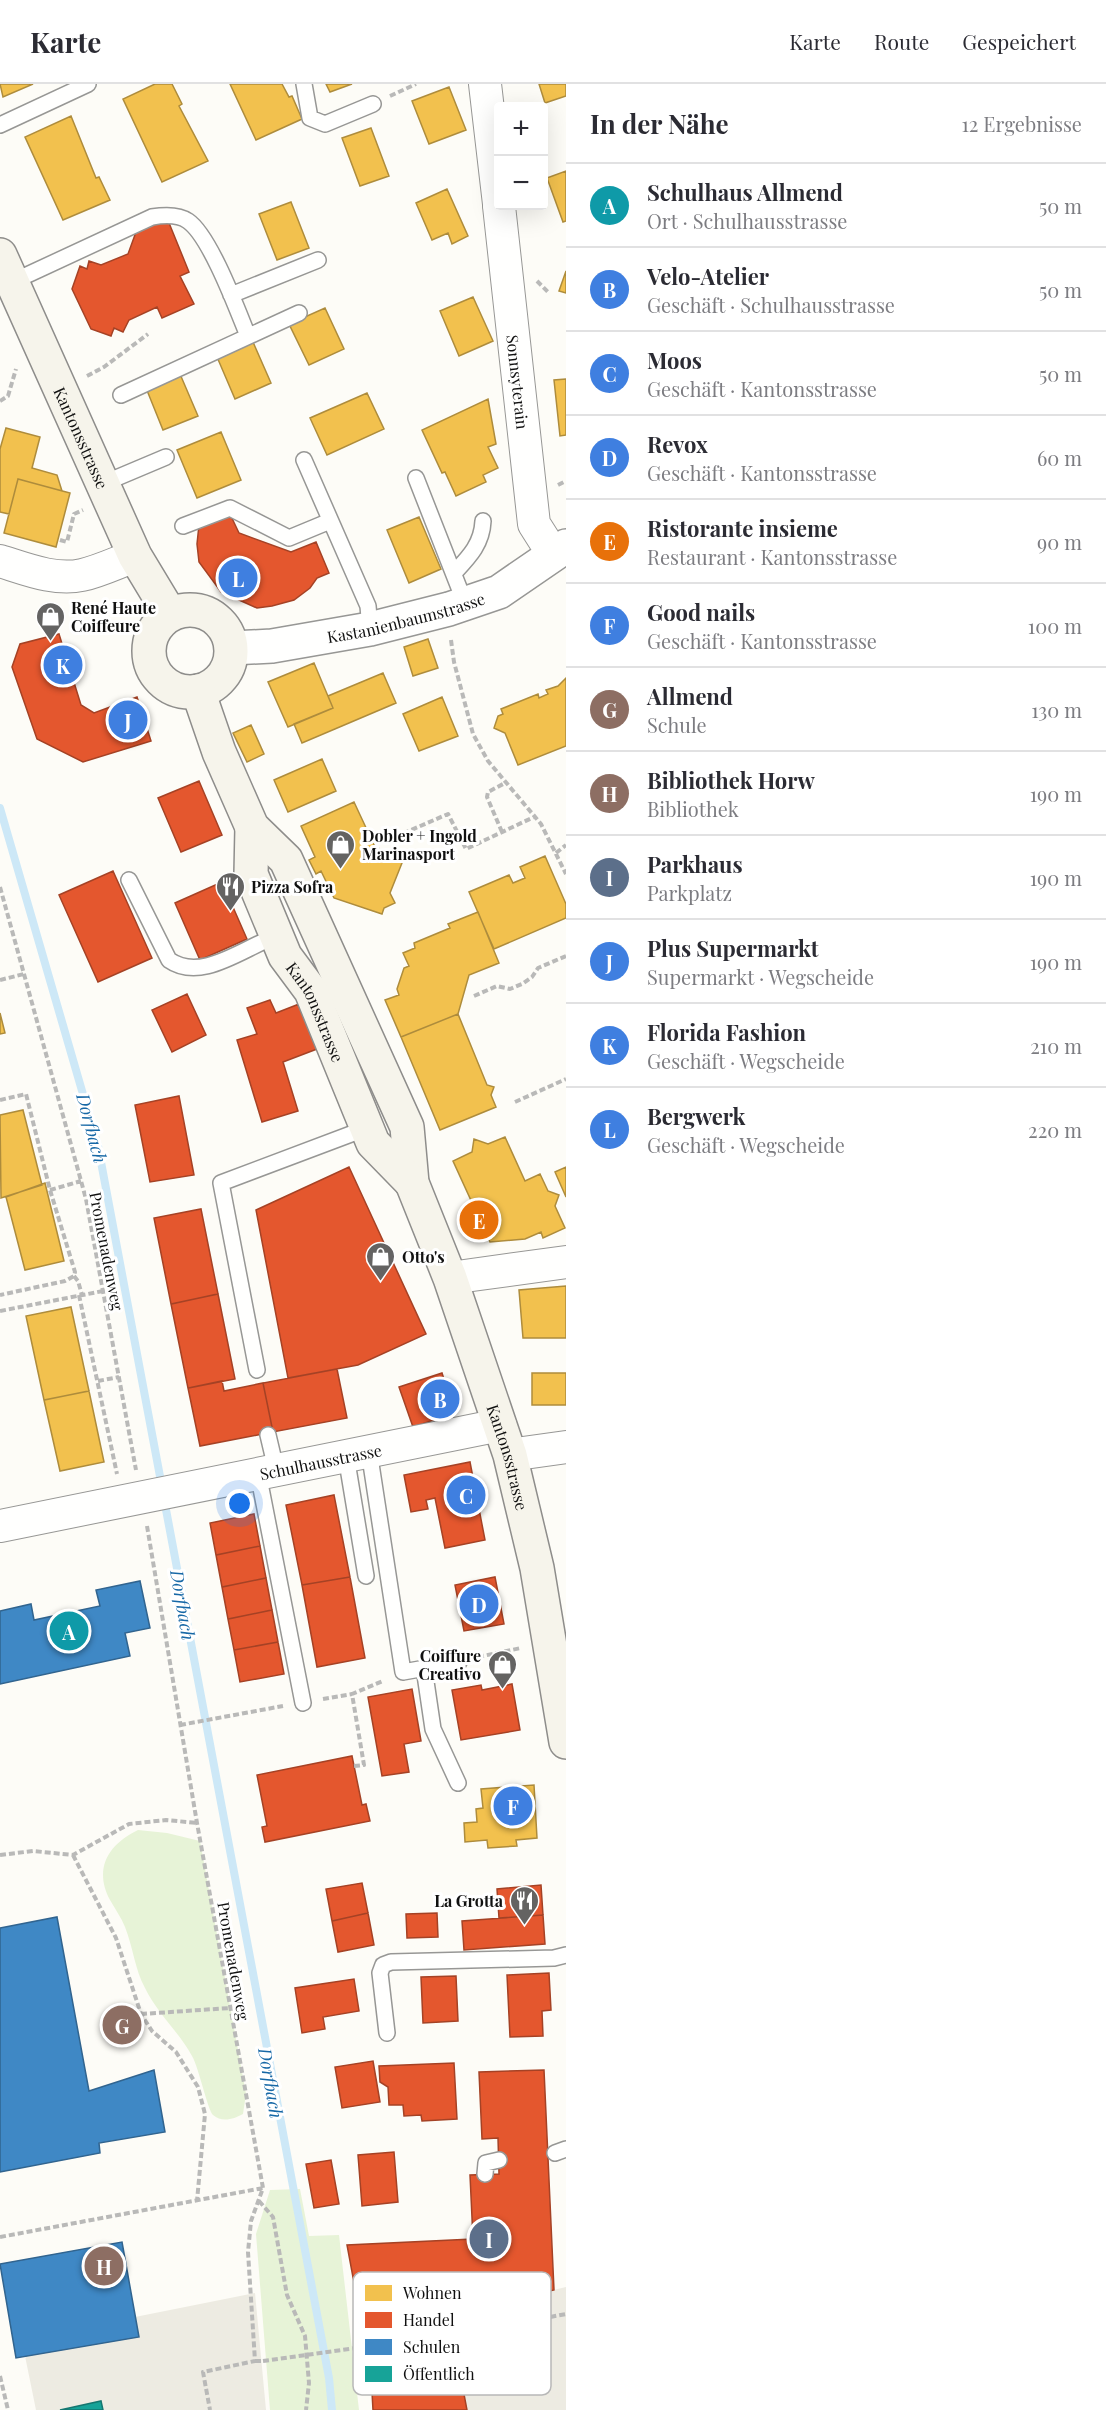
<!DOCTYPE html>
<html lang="de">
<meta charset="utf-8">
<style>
:root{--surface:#fff;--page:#f7f7f7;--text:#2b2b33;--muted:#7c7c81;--line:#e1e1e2;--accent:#646362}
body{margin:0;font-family:"Playfair Display",serif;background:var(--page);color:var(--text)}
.controls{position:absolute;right:18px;top:18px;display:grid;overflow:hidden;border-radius:6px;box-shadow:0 6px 24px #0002}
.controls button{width:54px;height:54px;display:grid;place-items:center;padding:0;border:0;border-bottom:2px solid var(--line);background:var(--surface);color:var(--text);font:30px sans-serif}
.you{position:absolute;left:240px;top:1420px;width:21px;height:21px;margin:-15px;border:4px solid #fff;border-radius:50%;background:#1a73e8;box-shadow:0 0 0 9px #1a73e833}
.badge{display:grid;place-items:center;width:39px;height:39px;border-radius:50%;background:var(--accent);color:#fff;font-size:20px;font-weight:700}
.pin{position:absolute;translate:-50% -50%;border:3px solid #fff;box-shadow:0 2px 6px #0006}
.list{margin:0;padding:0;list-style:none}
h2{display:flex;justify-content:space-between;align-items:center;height:78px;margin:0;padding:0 24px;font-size:26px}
h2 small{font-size:20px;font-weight:400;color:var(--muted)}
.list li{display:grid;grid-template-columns:39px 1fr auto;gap:18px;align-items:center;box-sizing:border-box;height:84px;padding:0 24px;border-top:2px solid var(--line)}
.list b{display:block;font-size:22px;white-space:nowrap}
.list p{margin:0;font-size:20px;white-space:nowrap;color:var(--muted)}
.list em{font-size:20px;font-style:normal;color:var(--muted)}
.map{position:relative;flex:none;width:566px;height:2326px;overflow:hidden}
header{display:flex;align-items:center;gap:36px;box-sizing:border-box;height:84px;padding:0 30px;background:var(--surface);border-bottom:2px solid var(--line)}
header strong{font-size:28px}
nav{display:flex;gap:33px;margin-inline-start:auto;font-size:21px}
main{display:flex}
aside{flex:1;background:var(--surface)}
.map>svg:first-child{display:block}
</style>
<header>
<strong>Karte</strong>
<nav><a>Karte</a><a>Route</a><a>Gespeichert</a></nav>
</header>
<main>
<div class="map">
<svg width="566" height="2326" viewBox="0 0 566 2326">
<rect width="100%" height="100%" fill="#fdfcf7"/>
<path fill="#e7f3d7" d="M 138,1746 L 167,1749 L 200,1757 L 246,2010 L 243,2030 C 234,2035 222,2039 213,2031 C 208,2027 199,1984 192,1972 C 179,1948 157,1929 145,1904 C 135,1886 133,1863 125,1843 C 121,1833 115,1825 110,1816 C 93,1784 109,1760 138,1746 Z
M 300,2105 L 309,2152 L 339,2151 L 359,2326 L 270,2326 L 256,2150 L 270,2106 Z"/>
<path fill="#edebe2" d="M 566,2203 L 566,2326 L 467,2326 L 449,2231 Z
M 255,2209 L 266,2326 L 36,2326 L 25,2272 L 135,2233 Z"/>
<path fill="#f2c14e" stroke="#ae8c3c" stroke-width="1.5" d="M 0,0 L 33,0 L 3,13 Z
M 155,0 L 172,0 L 182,20 L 179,22 L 208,77 L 162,98 L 123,15 Z
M 230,0 L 282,0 L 289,13 L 292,12 L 302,35 L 256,56 Z
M 326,0 L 352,0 L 330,8 Z
M 539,0 L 566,0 L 566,12 L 545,19 Z
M 449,3 L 466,46 L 429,60 L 412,17 Z
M 71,32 L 96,94 L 99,93 L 110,116 L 63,136 L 25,53 Z
M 371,44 L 389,92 L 360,102 L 342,54 Z
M 566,87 L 566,137 L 563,138 L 547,94 Z
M 447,105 L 468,152 L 452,160 L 448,149 L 432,156 L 416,119 Z
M 291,118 L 309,164 L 277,176 L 259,130 Z
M 566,187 L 566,209 L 559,207 Z
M 473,213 L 493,257 L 459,272 L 440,227 Z
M 325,224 L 344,265 L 309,281 L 289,240 Z
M 253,258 L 271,299 L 235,315 L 217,273 Z
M 180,290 L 198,332 L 163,346 L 146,304 Z
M 566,295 L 566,351 L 560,352 L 554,296 Z
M 367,309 L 384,345 L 327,371 L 310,334 Z
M 488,315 L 496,360 L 488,363 L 498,384 L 483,391 L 486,398 L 456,412 L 445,388 L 442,389 L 422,346 Z
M 6,344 L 40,353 L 32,384 L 57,391 L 62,407 L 18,395 L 9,430 L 0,428 L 0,365 Z
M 221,348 L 241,396 L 197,414 L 177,366 Z
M 18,395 L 70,409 L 56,463 L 4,449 Z
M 419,433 L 441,485 L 409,499 L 387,446 Z
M 428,555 L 438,584 L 413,592 L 404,563 Z
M 314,579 L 333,624 L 288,643 L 268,598 Z
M 383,589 L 396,619 L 302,659 L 294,640 L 333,624 L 328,612 Z
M 566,594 L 566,662 L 518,681 L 505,649 L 494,644 L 498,632 L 503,630 L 501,625 L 538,610 L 539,614 L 548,610 L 546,606 L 558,602 Z
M 442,613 L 458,652 L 419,667 L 403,630 Z
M 251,641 L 264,670 L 247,678 L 233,649 Z
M 322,675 L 336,707 L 288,728 L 274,696 Z
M 354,718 L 375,763 L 404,774 L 390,809 L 395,819 L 384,824 L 382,830 L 334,814 L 321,787 L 316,790 L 309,776 L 315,773 L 301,742 Z
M 545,772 L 566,820 L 566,834 L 494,865 L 469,808 L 509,791 L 513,799 L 525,794 L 520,783 Z
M 478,828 L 499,879 L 469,891 L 458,930 L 401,953 L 385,916 L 399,911 L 397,905 L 404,884 L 409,882 L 403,869 L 415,864 L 414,859 L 450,844 L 448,840 Z
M 0,929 L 5,949 L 0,950 Z
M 458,930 L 487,1001 L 494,1003 L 491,1011 L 496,1023 L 440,1046 L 401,953 Z
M 23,1026 L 42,1101 L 1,1114 L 0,1031 Z
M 505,1053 L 525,1097 L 540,1090 L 548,1107 L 559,1111 L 555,1122 L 565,1144 L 543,1154 L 541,1148 L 525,1155 L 490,1158 L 453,1077 L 472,1068 L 474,1055 L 488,1060 Z
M 566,1083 L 566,1113 L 555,1088 Z
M 45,1099 L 64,1177 L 25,1186 L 6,1113 Z
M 566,1202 L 566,1254 L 523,1254 L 519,1206 Z
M 71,1223 L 89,1307 L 44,1316 L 26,1232 Z
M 532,1289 L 566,1289 L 566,1321 L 532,1321 Z
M 89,1307 L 104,1378 L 60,1387 L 44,1316 Z
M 534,1701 L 537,1754 L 516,1756 L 517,1762 L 488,1764 L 487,1756 L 465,1758 L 464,1739 L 477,1738 L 476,1725 L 483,1724 L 481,1705 Z"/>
<path fill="#e4572e" stroke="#a54225" stroke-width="1.5" d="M 167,134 L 189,188 L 180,192 L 194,220 L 162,234 L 157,223 L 129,236 L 123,248 L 114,244 L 111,252 L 91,245 L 72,205 L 80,182 L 87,185 L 89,177 L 101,181 L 128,170 L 136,148 Z
M 229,428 L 239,449 L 291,468 L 316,458 L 329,489 L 317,494 L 310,504 L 294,516 L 272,522 L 257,524 L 221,508 L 199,478 L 197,460 L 199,441 Z
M 59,550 L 81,621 L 94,629 L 137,613 L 151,657 L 83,678 L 37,655 L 12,583 L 20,560 Z
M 199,697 L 222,751 L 181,768 L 158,714 Z
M 113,787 L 152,874 L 98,898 L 59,811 Z
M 222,798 L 247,855 L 200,876 L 175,819 Z
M 187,910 L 206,951 L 172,968 L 152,926 Z
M 270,916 L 276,929 L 299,920 L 317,965 L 283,978 L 298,1027 L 262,1038 L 237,956 L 257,950 L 247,924 Z
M 179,1012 L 194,1091 L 150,1098 L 135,1021 Z
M 349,1083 L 426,1250 L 358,1281 L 288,1294 L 256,1126 Z
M 201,1125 L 218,1210 L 171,1220 L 154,1134 Z
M 218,1210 L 235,1295 L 188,1304 L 171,1220 Z
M 337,1285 L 347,1334 L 273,1348 L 263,1299 Z
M 442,1289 L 455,1329 L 413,1343 L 399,1303 Z
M 222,1297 L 224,1307 L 263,1299 L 273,1348 L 200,1362 L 188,1304 Z
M 470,1378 L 485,1456 L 445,1464 L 435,1414 L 426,1416 L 428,1425 L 411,1428 L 404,1391 Z
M 334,1411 L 350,1493 L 302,1501 L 286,1421 Z
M 254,1430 L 260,1462 L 216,1471 L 210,1439 Z
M 260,1462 L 266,1494 L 222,1503 L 216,1471 Z
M 350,1493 L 365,1574 L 317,1583 L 302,1501 Z
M 495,1493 L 504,1540 L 464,1547 L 455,1501 Z
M 266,1494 L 272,1526 L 228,1535 L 222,1503 Z
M 272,1526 L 278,1558 L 234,1566 L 228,1535 Z
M 278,1558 L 284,1590 L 240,1598 L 234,1566 Z
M 512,1600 L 520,1646 L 461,1656 L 452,1606 L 481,1601 L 482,1606 Z
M 412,1605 L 421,1657 L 404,1660 L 409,1688 L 382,1692 L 368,1613 Z
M 352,1672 L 362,1721 L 366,1720 L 370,1737 L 265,1758 L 262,1743 L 267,1742 L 257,1691 Z
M 362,1799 L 368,1829 L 332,1837 L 326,1805 Z
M 541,1801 L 543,1831 L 499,1834 L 497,1805 Z
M 368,1829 L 374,1861 L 338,1868 L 332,1837 Z
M 437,1829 L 438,1853 L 407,1854 L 406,1830 Z
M 543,1831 L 545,1860 L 464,1866 L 462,1837 Z
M 549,1889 L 551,1926 L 542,1927 L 543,1952 L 510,1953 L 507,1891 Z
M 456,1892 L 458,1937 L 423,1939 L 421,1893 Z
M 354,1895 L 359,1927 L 323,1933 L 325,1945 L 302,1949 L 295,1904 Z
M 373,1977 L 380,2018 L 342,2024 L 335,1983 Z
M 454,1979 L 457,2035 L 422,2037 L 421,2031 L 404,2032 L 403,2021 L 389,2021 L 388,2003 L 380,1998 L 379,1982 Z
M 544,1986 L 554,2206 L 449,2231 L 467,2326 L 373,2326 L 371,2290 L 347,2161 L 473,2155 L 470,2091 L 499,2090 L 498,2054 L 482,2055 L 479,1988 Z
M 394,2068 L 398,2118 L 362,2122 L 358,2071 Z
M 331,2076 L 339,2120 L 314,2124 L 306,2080 Z"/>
<path fill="#3f88c5" stroke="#31648f" stroke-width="1.5" d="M 140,1497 L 150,1544 L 125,1549 L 130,1572 L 0,1600 L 0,1527 L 31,1520 L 34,1536 L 100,1522 L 96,1506 Z
M 57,1833 L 89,2007 L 154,1986 L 165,2048 L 99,2059 L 100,2069 L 0,2088 L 0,1844 Z
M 122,2158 L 139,2253 L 16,2274 L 0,2180 Z"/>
<path fill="#17a398" stroke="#157770" stroke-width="1.5" d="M 101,2317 L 103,2326 L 60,2326 Z"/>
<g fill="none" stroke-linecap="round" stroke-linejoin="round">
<path stroke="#cde8f7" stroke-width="8" d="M 0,724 L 98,1062 L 162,1403
M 164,1415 L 329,2294 L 332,2326"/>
<defs>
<path id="service" d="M 304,0 L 310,34 L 325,40 L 373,20
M 0,41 L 88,0
M 12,198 L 152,133 C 164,131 178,130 188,137 C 210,152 237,225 248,252
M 231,211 L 318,176
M 121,311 L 299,229
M 304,376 L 368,522 L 370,545
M 416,394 L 465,519
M 102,400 L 166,373
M 183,442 L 230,424 L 289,454 L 330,437
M 454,489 C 469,473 482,460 483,437
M 129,796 L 169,876 C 202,899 244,863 277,852
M 257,1286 L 221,1099 L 367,1044
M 268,1351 L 276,1385
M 369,1367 L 403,1588 L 459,1578
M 346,1372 L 366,1492
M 258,1389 L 303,1619
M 424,1584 L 433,1645 L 458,1699
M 387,1949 L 380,1889 L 383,1881 L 391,1878 L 554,1874 L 566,1871
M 555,2069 L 566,2065
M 485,2090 L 486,2079 L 499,2076"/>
<g id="minor">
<path d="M 485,0 L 499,120"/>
<path id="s1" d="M 499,122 L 534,440 L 553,470"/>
<path d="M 0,477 C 26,485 55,497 82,491 C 100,487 118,478 135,472"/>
<path d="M 450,1194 L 566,1178"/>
<path d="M 510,1371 L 566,1363"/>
<path id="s2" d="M 0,1442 L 500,1341"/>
</g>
<g id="tertiary">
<path id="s3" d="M 232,564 L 272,562 L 370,545 L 449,525 L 499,508 L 566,462"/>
</g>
<g id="secondary">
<path id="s4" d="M 0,171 L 135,472 L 170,530"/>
<circle cx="190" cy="567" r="41"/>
<path id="s5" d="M 198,607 L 219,668 L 252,743 L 286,776 L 407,1043 L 412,1099 L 450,1194 L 510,1371 L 537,1484 L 566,1658"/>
<path id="s6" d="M 252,743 L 251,790 L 285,872 L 311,907 L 373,1059 L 412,1099"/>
</g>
</defs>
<use href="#service" stroke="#979795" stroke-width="18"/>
<use href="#minor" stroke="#979795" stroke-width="34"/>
<use href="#tertiary" stroke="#979795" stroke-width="36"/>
<use href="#secondary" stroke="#8e8d8b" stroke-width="36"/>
<path stroke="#b9b9b8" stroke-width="4" stroke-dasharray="6 3" stroke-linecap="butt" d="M 390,12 L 416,0
M 544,110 L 545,117
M 537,197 L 549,209
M 87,292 L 104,283 L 148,250
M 0,317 L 8,312 L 16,285
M 558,401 L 566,397
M 60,456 L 67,458 L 74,430 L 83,426
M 451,556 L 454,578 L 473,650 L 488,677 L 541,740 L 566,790
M 502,748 L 487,713 L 488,708 L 505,699
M 395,753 L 448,730 L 466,765 L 534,733
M 556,769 L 566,761
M 0,803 L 86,1115 L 136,1386
M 0,896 L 24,890
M 474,912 L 497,902 L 510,905 L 522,900 L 532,893 L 538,884 L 566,872
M 0,1016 L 26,1010 L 50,1106 L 75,1188 L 74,1192 L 65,1197 L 0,1211
M 515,1018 L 566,995
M 50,1106 L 81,1097
M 74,1192 L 78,1197 L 82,1211
M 79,1211 L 117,1390
M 0,1227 L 103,1207
M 98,1297 L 119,1293
M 147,1442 L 197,1739 L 263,2104 L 251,2137 L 248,2168 L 255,2277 L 203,2288 L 210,2326
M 478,1573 L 521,1564
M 323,1615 L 352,1610
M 180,1641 L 283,1622
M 354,1682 L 364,1681 L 352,1610 L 383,1597
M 0,1771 L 33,1767 L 73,1771 L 129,1740 L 166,1736 L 197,1739
M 73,1771 L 116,1854 L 141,1930 L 152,1947 L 176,1968 L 198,2003 L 205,2030 L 197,2117
M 141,1930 L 230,1924
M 259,2117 L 273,2133 L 287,2211 L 305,2252 L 309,2299 L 306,2326
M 0,2153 L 263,2104
M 453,2251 L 566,2230
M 356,2264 L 366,2263
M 255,2277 L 263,2277
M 0,2292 L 8,2326"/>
<use href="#service" stroke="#fffffe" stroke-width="15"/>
<use href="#minor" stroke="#fffffe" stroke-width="32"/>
<use href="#tertiary" stroke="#fffffe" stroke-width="33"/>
<use href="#secondary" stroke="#f6f4eb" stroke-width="33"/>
<path stroke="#b9b9b8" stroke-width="4" stroke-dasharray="6 3" stroke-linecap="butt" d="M 263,2277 L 356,2264"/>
</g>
<defs>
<symbol id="shop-pin" viewBox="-11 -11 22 30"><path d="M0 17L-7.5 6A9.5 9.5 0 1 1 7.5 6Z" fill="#646362" stroke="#fff"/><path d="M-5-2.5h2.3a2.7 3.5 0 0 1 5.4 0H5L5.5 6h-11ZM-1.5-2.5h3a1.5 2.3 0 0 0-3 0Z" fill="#fff"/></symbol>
<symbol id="restaurant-pin" viewBox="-11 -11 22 30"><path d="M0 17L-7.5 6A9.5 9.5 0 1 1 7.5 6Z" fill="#646362" stroke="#fff"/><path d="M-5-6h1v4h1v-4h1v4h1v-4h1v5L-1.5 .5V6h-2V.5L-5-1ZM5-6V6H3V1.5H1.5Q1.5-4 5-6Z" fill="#fff"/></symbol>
</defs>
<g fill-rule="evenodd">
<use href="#shop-pin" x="34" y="516" width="33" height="45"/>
<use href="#shop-pin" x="324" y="744" width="33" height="45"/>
<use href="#restaurant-pin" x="214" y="786" width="33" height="45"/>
<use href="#shop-pin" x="364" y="1156" width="33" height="45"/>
<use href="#shop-pin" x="486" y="1564" width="33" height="45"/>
<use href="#restaurant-pin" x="508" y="1800" width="33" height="45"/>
</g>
<g text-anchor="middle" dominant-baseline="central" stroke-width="6" stroke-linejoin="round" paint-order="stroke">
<g font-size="16" fill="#111" stroke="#fff">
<text stroke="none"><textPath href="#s1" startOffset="177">Sonnsyterain</textPath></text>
<text stroke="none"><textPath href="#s4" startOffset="200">Kantonsstrasse</textPath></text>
<text stroke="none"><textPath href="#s3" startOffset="177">Kastanienbaumstrasse</textPath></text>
<text stroke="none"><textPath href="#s6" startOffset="200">Kantonsstrasse</textPath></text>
<text transform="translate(107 1167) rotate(79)">Promenadenweg</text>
<text stroke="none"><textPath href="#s5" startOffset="834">Kantonsstrasse</textPath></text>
<text stroke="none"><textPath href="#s2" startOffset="327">Schulhausstrasse</textPath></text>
<text transform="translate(234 1877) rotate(80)">Promenadenweg</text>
</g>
<g font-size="16" font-weight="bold" fill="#111" stroke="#fff" text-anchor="start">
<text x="71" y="523">René Haute<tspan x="71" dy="18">Coiffeure</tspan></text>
<text x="362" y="751">Dobler + Ingold<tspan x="362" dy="18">Marinasport</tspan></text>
<text x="251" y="802">Pizza Sofra</text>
<text x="402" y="1172">Otto's</text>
<text x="481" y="1571" text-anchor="end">Coiffure<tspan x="481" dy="18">Creativo</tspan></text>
<text x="503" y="1816" text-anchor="end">La Grotta</text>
</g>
<g font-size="18" font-style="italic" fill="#1768a6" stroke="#fff">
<text transform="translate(92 1044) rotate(75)">Dorfbach</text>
<text transform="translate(183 1521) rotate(80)">Dorfbach</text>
<text transform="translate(271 1999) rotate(80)">Dorfbach</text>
</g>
</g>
<rect x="353" y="2188" width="198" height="123" rx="9" fill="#fff" stroke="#b8b8b8" stroke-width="1.5"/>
<rect x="365" y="2201" width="27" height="16" fill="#f2c14e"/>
<rect x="365" y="2228" width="27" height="16" fill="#e4572e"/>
<rect x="365" y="2255" width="27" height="16" fill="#3f88c5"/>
<rect x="365" y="2282" width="27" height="16" fill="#17a398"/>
<g font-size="16" fill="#111">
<text x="403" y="2215">Wohnen</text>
<text x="403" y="2242">Handel</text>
<text x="403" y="2269">Schulen</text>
<text x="403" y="2296">Öffentlich</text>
</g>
</svg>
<div class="controls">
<button>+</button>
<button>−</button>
</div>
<div class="you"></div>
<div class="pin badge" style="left:69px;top:1547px;background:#0f9aa8">A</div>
<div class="pin badge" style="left:440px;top:1315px;background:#3f7fe0">B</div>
<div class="pin badge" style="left:466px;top:1411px;background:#3f7fe0">C</div>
<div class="pin badge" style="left:479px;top:1520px;background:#3f7fe0">D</div>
<div class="pin badge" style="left:479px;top:1136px;background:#e8710a">E</div>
<div class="pin badge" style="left:513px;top:1722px;background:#3f7fe0">F</div>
<div class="pin badge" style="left:122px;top:1941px;background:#8d6e63">G</div>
<div class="pin badge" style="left:104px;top:2182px;background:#8d6e63">H</div>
<div class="pin badge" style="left:489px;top:2155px;background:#5c6f8a">I</div>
<div class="pin badge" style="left:128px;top:636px;background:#3f7fe0">J</div>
<div class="pin badge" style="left:63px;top:581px;background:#3f7fe0">K</div>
<div class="pin badge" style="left:238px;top:494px;background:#3f7fe0">L</div>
</div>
<aside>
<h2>In der Nähe<small>12 Ergebnisse</small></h2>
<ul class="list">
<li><span class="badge" style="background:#0f9aa8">A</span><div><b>Schulhaus Allmend</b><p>Ort · Schulhausstrasse</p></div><em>50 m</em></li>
<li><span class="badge" style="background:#3f7fe0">B</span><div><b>Velo-Atelier</b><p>Geschäft · Schulhausstrasse</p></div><em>50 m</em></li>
<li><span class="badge" style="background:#3f7fe0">C</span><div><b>Moos</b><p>Geschäft · Kantonsstrasse</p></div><em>50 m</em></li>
<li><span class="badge" style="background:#3f7fe0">D</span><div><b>Revox</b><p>Geschäft · Kantonsstrasse</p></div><em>60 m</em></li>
<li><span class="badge" style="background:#e8710a">E</span><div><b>Ristorante insieme</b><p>Restaurant · Kantonsstrasse</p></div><em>90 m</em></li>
<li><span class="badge" style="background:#3f7fe0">F</span><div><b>Good nails</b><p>Geschäft · Kantonsstrasse</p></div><em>100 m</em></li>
<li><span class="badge" style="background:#8d6e63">G</span><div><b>Allmend</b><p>Schule</p></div><em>130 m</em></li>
<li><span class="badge" style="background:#8d6e63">H</span><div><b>Bibliothek Horw</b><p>Bibliothek</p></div><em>190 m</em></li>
<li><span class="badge" style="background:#5c6f8a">I</span><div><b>Parkhaus</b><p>Parkplatz</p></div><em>190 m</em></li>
<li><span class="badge" style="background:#3f7fe0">J</span><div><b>Plus Supermarkt</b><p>Supermarkt · Wegscheide</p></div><em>190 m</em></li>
<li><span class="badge" style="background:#3f7fe0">K</span><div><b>Florida Fashion</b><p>Geschäft · Wegscheide</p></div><em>210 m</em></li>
<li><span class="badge" style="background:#3f7fe0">L</span><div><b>Bergwerk</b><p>Geschäft · Wegscheide</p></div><em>220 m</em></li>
</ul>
</aside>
</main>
